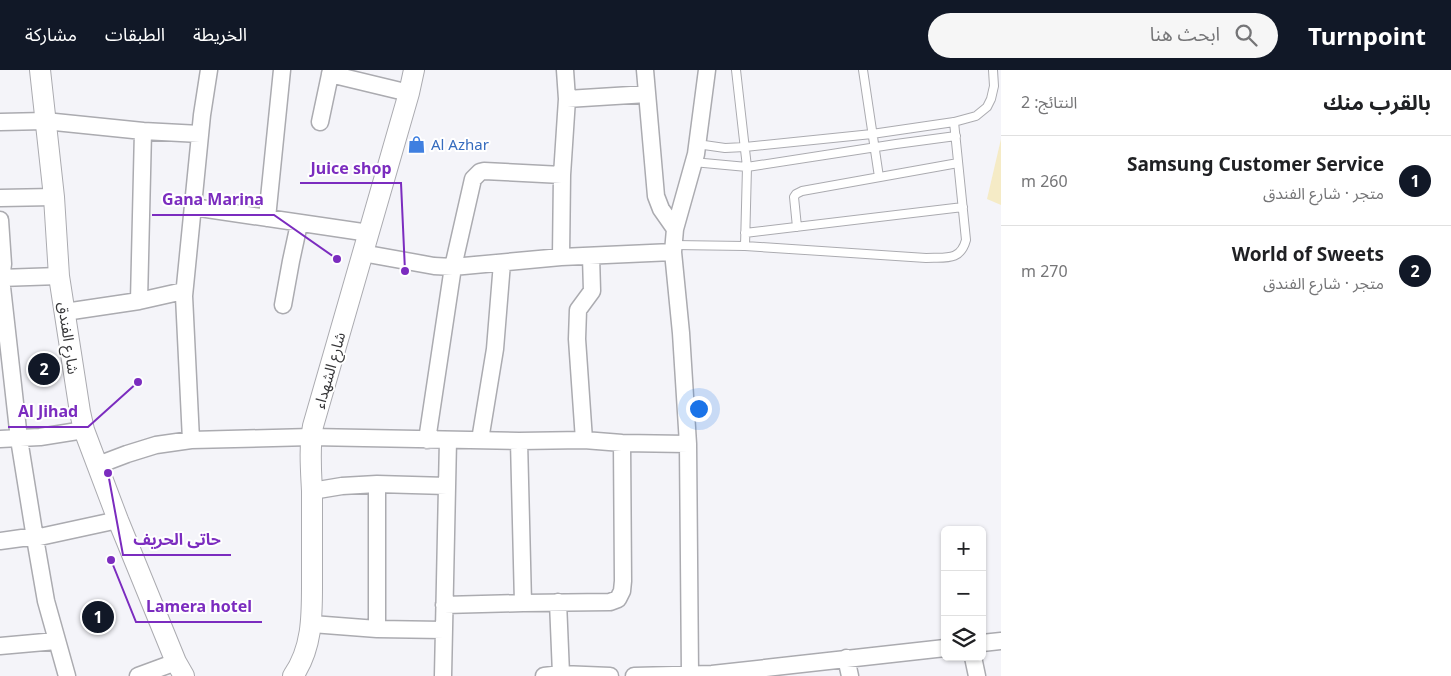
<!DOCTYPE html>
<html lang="ar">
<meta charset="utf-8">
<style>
:root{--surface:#fff;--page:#f6f6f6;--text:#202124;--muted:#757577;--line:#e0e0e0;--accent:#111827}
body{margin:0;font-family:"Noto Sans","Noto Sans Arabic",sans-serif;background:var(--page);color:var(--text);direction:rtl}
.controls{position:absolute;right:15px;bottom:15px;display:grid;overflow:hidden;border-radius:8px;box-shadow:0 1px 4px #0004}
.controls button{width:45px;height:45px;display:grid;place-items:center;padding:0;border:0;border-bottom:1px solid var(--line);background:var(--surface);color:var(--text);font:25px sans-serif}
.you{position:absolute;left:698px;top:338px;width:18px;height:18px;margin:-12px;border:4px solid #fff;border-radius:50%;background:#1a73e8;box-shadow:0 0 0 8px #1a73e833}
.badge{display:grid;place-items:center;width:32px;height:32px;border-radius:50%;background:var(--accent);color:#fff;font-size:16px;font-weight:700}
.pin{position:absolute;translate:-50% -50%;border:2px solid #fff;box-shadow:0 1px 5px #0006}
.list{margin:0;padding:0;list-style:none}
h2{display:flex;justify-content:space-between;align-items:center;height:65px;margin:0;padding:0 20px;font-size:21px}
h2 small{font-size:16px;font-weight:400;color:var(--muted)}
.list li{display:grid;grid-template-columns:32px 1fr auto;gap:15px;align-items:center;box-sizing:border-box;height:90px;padding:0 20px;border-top:1px solid var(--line)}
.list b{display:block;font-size:19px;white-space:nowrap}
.list p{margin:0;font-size:16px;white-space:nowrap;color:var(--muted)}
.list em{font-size:16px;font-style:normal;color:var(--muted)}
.icon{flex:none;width:28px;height:28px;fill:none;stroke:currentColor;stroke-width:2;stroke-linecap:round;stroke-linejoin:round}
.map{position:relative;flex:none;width:1001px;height:606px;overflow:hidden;direction:ltr}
header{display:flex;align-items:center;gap:30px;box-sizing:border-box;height:70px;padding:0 25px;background:var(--accent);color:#fff}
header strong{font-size:24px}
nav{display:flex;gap:28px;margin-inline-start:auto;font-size:18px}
.search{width:350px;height:45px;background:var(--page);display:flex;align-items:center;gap:12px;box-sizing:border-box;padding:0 18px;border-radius:28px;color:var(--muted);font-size:19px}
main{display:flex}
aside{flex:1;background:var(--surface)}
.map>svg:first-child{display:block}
</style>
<header>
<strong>Turnpoint</strong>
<div class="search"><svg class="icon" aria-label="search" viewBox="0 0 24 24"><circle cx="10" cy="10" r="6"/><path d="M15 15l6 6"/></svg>ابحث هنا</div>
<nav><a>الخريطة</a><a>الطبقات</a><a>مشاركة</a></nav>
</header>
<main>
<aside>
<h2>بالقرب منك<small>النتائج: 2</small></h2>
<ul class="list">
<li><span class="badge">1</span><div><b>Samsung Customer Service</b><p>متجر · شارع الفندق</p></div><em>260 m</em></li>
<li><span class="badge">2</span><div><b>World of Sweets</b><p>متجر · شارع الفندق</p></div><em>270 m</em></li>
</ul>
</aside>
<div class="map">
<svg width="1001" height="606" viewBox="0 0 1001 606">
<rect width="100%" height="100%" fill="#f4f4f9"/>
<path fill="#f5ebc6" d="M 1001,69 L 1001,135 L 987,129 Z"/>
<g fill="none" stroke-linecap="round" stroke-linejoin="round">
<defs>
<path id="service" d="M 863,0 L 879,107
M 697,74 L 725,78 L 745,77 L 872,64 L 954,52 L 976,46 L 987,37 L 991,29 L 994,16 L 993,0
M 693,92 L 747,97 L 896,74 L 956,66
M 797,157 L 794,127 L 796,124 L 802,121 L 958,93
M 745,163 L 963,137
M 674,175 L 745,176 L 747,97 L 736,0
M 745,176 L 926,188 C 945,187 960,192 966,170 L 954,52"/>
<path id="minor" d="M 645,0 L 656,126 L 661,139 L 675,159
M 330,4 L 409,23
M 567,29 L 647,24
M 0,52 L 45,51 L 143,61 L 139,231
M 320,52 L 331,0
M 143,61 L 200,64
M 0,128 L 54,127
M 193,137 L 369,163
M 267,148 L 282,0
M 0,150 L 3,194 L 1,208 L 19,369 L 35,468 L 46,531 L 67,606
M 362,183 L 434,196 L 453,197 L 561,187 L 673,182
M 561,187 L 562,105 L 567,29 L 565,0
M 0,208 L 59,206
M 283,235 L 291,191 L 299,154
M 65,242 L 139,231 L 179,222 L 184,226
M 0,369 L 40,367 L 84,360
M 191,370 L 184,226 L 202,45 L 209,0
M 427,370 L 453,197 L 473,109 L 480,102 L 484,101 L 562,105
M 480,370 L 495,279 L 502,193
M 584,370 L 577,269 L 578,240 L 592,221 L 591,186
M 519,371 L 523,533
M 98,395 L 127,384 L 156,375 L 191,370 L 311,367 L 519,371 L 584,370 L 622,373 L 688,374
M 312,421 L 342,416 L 377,414 L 447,416
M 0,471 L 22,468 L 35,468 L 118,450
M 558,532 L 561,604
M 444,535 L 523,533 L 610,532 L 618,529 L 622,521 L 623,511 L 622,373
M 312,554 L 377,559 L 444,560
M 377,559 L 377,414
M 982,573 L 1001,571
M 0,576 L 56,571
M 973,587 L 977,606
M 846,588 L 850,606
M 690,604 L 688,374 L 681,263 L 673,182 L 675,159 L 696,84 L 707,0
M 138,606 L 176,592
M 443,606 L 448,370
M 544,606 L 561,604 L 610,606
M 634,606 L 712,604 L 945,578"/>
<path id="tertiary" d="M 40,0 L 54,127 L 59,206 L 80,342 L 84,360 L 118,450 L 176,592 L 184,606
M 293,606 C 313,577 312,544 312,510 C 312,480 312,451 312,421 C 311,400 309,378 313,356 L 409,23 L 414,0"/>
</defs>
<use href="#service" stroke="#ababb0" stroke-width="10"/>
<use href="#minor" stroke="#ababb0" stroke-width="19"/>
<use href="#tertiary" stroke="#ababb0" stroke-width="22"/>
<use href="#service" stroke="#fff" stroke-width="8"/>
<use href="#minor" stroke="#fff" stroke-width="16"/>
<use href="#tertiary" stroke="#fff" stroke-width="20"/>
</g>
<defs>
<symbol id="shop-bare" viewBox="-9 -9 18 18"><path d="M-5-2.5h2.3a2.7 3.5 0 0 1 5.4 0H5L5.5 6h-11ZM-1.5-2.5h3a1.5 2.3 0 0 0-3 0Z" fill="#3f7fe0" stroke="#fff" stroke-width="2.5" paint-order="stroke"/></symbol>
</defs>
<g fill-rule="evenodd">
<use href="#shop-bare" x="404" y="62" width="25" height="25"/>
</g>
<g text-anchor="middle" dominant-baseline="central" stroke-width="4" stroke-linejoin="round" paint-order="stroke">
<g font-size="15" fill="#366cbe" stroke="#fff" text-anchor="start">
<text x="431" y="74">Al Azhar</text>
</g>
<g font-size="15" fill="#363638" stroke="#fff">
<text transform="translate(69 268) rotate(82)">شارع الفندق</text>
<text transform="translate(329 300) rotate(-74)">شارع الشهداء</text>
</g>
</g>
<path fill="none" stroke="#7b2cbf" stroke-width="2" d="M405 201L401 113H300M337 189L274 145H152M138 312L88 357H8M108 403L123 485H231M111 490L136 552H262"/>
<g fill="#7b2cbf" stroke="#fff" stroke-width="2">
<circle cx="405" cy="201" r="5"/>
<circle cx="337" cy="189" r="5"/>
<circle cx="138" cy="312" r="5"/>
<circle cx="108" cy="403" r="5"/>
<circle cx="111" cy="490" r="5"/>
</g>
<g font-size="16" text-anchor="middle" font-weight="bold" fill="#7b2cbf" stroke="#fff" stroke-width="4" stroke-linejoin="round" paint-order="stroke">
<text x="351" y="104">Juice shop</text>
<text x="213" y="135">Gana Marina</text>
<text x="48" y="347">Al Jihad</text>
<text x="177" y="475">حاتى الحريف</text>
<text x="199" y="542">Lamera hotel</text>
</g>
</svg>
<div class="controls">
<button>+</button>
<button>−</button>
<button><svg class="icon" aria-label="layers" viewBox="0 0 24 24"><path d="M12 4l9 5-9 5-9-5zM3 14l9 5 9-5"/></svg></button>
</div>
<div class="you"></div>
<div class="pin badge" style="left:98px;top:547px">1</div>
<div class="pin badge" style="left:44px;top:299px">2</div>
</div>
</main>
